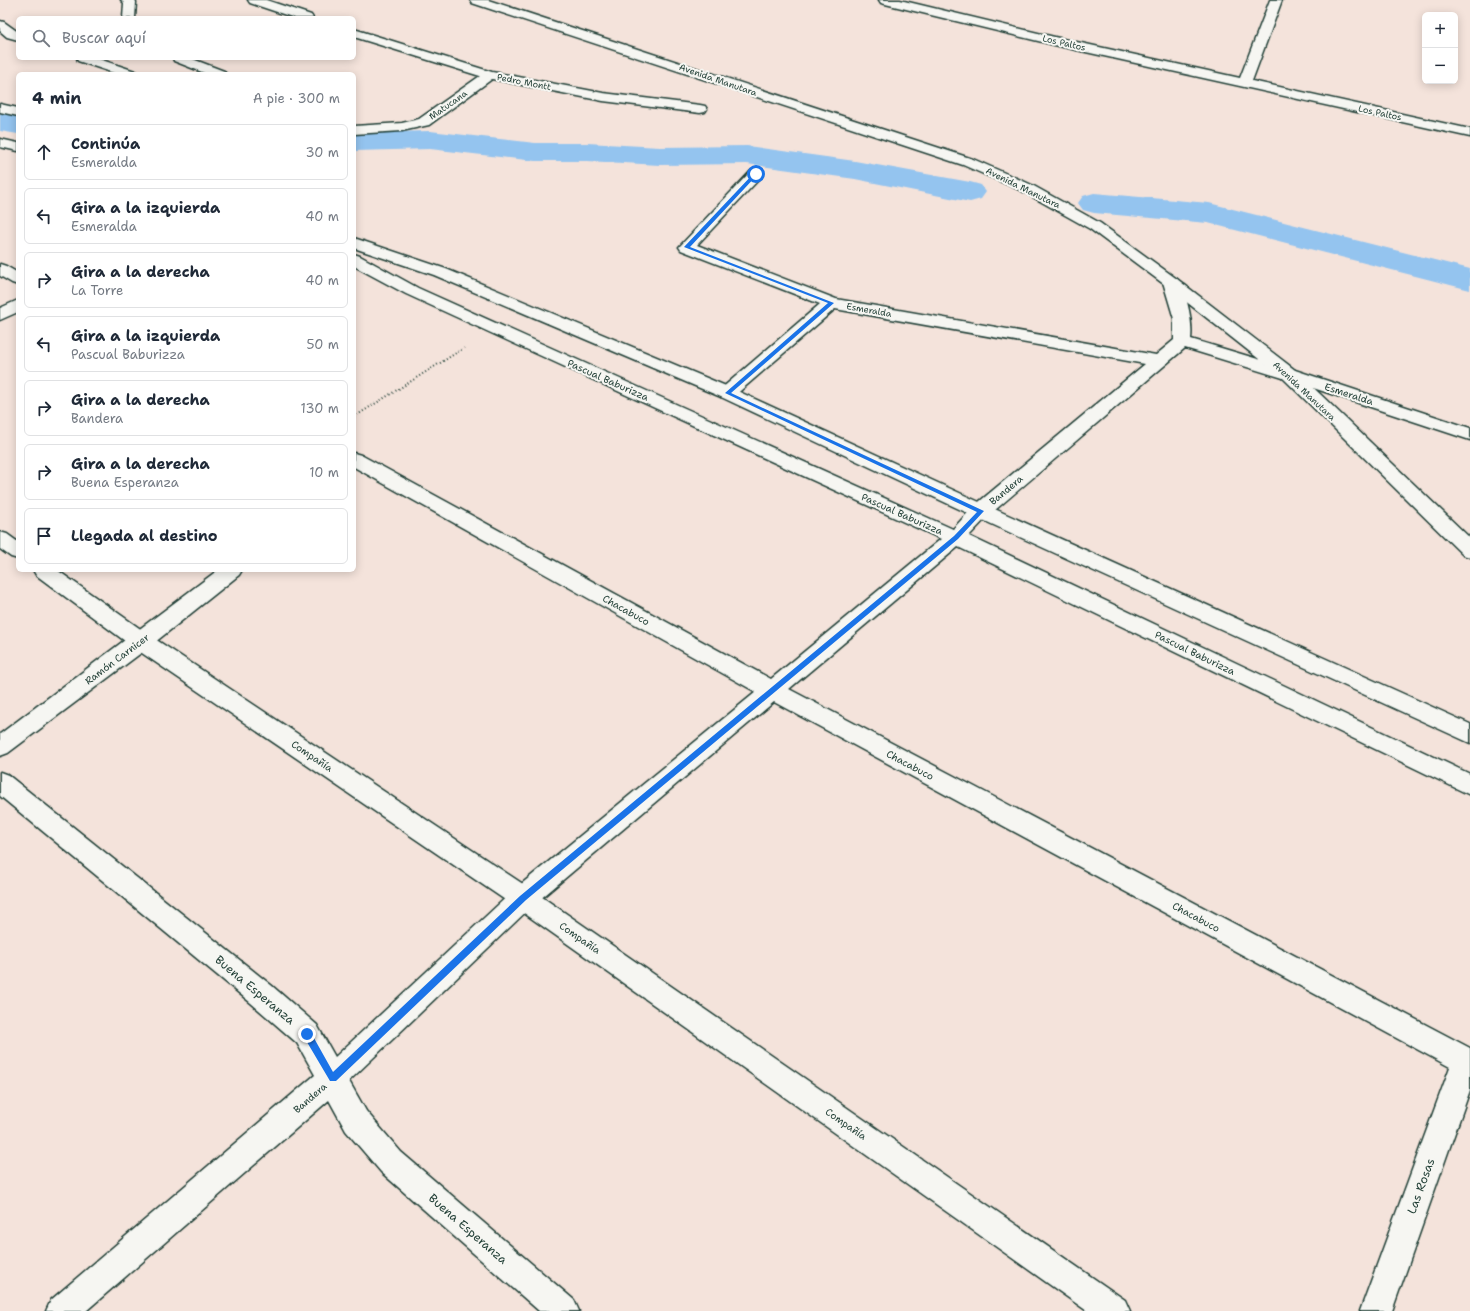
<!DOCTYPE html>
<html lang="es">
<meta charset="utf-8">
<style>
:root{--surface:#fff;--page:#f6f6f7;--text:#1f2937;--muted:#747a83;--line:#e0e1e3}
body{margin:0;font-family:"Shantell Sans",sans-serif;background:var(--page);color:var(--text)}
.controls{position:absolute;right:12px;top:12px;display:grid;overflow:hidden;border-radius:6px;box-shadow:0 2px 10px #0003}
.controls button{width:36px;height:36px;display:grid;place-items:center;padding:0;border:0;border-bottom:1px solid var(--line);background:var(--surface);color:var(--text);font:20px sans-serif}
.stop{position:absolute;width:12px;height:12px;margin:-9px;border:3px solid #1a73e8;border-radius:50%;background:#fff}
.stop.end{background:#1a73e8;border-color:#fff;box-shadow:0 1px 4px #0008}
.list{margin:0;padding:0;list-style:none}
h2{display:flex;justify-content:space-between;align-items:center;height:52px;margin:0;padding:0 16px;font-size:17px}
h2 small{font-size:13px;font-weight:400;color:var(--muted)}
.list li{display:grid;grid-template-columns:26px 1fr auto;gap:12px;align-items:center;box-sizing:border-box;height:56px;margin:0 8px 8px;padding:0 8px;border:1px solid var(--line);border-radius:6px}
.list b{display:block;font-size:15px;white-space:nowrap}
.list p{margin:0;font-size:13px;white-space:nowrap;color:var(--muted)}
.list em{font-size:13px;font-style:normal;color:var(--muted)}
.icon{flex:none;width:22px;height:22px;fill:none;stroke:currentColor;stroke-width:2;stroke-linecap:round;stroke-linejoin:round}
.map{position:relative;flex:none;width:1470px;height:1311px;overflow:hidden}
.search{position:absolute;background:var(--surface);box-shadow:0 2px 10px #0003;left:16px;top:16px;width:340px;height:44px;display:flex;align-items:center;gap:10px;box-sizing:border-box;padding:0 14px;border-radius:6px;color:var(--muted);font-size:15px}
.panel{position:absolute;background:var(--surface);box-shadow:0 2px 10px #0003;left:16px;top:72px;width:340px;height:500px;border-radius:6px}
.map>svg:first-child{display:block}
</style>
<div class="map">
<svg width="1470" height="1311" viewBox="0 0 1470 1311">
<rect width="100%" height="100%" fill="#f4e3db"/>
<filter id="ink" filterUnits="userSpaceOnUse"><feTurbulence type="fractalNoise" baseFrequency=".025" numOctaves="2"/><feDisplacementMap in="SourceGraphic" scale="8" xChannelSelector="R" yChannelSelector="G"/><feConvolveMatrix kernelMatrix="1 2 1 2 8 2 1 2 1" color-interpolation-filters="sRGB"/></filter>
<g filter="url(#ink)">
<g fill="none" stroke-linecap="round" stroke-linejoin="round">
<path fill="#94c4ef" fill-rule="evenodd" d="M 0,113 L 18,116 L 18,134 L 0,131 Z
M 430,131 L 535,143 L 587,143 L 660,147 L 747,146 L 855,161 L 970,182 L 981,185 L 986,192 L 981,199 L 970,202 L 855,179 L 747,164 L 660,165 L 587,161 L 535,161 L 430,149 L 354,151 L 354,133 Z
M 1094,193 L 1209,203 L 1470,269 L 1470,290 L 1208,223 L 1094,213 L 1083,210 L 1078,203 L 1083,196 Z"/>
<defs>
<path id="minor" d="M 121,0 L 135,0 L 136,2 L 135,18 L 123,18 L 124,3 Z
M 248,0 L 266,0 L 311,15 L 313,18 L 295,18 L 250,3 Z
M 879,0 L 900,0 L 1063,39 L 1240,78 L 1270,0 L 1282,0 L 1252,81 L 1470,129 L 1470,137 L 1063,47 L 881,3 Z
M 0,21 L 4,22 L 18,32 L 18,40 L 7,37 L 0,31 Z
M 354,29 L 492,72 L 603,93 L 700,105 L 705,106 L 707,109 L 705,112 L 700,113 L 603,101 L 492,79 L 429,125 L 402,131 L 354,134 L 354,126 L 402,123 L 419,119 L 480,76 L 354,37 Z
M 77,58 L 96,58 L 135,71 L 137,74 L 117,74 L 78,61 Z
M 173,58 L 190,58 L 224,71 L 226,74 L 207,74 L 174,61 Z
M 0,104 L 18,108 L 18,116 L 0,112 Z
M 756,170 L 761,171 L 763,174 L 761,177 L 697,245 L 836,299 L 1156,355 L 1174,340 L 1174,319 L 1163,282 L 1165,279 L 1171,277 L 1177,279 C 1187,293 1193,322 1191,339 L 1295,370 L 1470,428 L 1470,440 L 1283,378 L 1185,348 L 988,516 L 969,536 L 1470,774 L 1470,795 L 958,547 L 789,689 L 1470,1048 L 1470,1090 L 1392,1311 L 1360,1311 L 1450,1067 L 774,702 L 532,906 L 349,1081 L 366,1111 L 401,1152 L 574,1300 L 579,1311 L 539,1311 L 381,1172 L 346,1131 L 329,1100 L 86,1311 L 46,1311 L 51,1300 L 315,1075 L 297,1043 L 251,1003 L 0,796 L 0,772 L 8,775 L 271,985 L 317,1025 L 335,1057 L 514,890 L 756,692 L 354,467 L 354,453 L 361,455 L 771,679 L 941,539 L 406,294 L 354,266 L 354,254 L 360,256 L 418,288 L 953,529 L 974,506 L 1145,364 L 835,309 L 733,397 L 727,398 L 721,397 L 718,393 L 721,389 L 820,304 L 681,250 L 679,247 L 751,171 Z
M 0,264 L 6,266 L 18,273 L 18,285 L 12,283 L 0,276 Z
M 18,300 L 18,312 L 0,320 L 0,308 Z
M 218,570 L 242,570 L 239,575 L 149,647 L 8,753 L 0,756 L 0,734 Z"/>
<path id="tertiary" d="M 0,139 L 18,143 L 18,151 L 0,147 Z
M 354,238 L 446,269 L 733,389 L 988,506 L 1470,724 L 1470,743 L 974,516 L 721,397 L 434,275 L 354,248 Z
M 0,532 L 7,534 L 18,542 L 18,559 L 11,557 L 0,549 Z
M 33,570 L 57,570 L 149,635 L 532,890 L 1125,1300 L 1130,1311 L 1087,1311 L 514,906 L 133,647 L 36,575 Z"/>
<path id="secondary" d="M 470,0 L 488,0 L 973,159 L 1032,185 L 1100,223 L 1177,279 L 1295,370 L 1470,538 L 1470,557 L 1463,555 L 1283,378 L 1165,285 L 1090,229 L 1022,191 L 963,165 L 472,3 Z"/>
</defs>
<use href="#minor" stroke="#1f3d34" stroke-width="3"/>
<use href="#tertiary" stroke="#1f3d34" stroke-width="3"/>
<use href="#secondary" stroke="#1f3d34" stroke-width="3"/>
<path stroke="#1f3d34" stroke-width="2" stroke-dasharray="1 2.5" stroke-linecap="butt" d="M 354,417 L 464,348"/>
<use href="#minor" fill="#f6f6f2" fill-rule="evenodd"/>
<use href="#tertiary" fill="#f6f6f2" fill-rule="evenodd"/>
<use href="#secondary" fill="#f6f6f2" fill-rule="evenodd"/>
</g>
</g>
<path fill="#1a73e8" d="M 754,173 L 758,174 L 690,247 L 834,303 L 731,393 L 984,511 L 958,539 L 526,900 L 336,1081 L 330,1081 L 304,1037 L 303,1034 L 304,1031 L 310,1031 L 333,1072 L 520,896 L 954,536 L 977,512 L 725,393 L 828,303 L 684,247 Z"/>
<g text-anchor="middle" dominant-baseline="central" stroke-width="4" stroke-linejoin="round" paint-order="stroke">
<g font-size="9" fill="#1f3d34" stroke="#f6f6f2">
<text transform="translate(1064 43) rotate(13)">Los Paltos</text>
<text transform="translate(718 80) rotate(19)">Avenida Manutara</text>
<text transform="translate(524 82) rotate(11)">Pedro Montt</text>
<text transform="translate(448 105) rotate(-35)">Matucana</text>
<text transform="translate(1380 113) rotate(12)">Los Paltos</text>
<text transform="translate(1023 188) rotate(26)">Avenida Manutara</text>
<text transform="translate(869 310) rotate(10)">Esmeralda</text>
<text transform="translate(1304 391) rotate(43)">Avenida Manutara</text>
</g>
<g font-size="10" fill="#1f3d34" stroke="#f6f6f2">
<text transform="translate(608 380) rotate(24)">Pascual Baburizza</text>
<text transform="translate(1349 394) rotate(18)">Esmeralda</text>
<text transform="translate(1006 490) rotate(-40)">Bandera</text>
<text transform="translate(902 514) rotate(24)">Pascual Baburizza</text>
<text transform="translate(626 610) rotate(29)">Chacabuco</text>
<text transform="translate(1195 653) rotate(26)">Pascual Baburizza</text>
<text transform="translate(117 659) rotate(-37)">Ramón Carnicer</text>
<text transform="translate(312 756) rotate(34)">Compañía</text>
<text transform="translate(910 765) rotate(28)">Chacabuco</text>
<text transform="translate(1196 917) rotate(28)">Chacabuco</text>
<text transform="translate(580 938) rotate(35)">Compañía</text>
<text transform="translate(310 1098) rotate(-41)">Bandera</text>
<text transform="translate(846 1124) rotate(35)">Compañía</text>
</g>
<g font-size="12" fill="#1f3d34" stroke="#f6f6f2">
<text transform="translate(255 990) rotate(40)">Buena Esperanza</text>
<text transform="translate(1421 1186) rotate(-70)">Las Rosas</text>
<text transform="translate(468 1229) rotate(41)">Buena Esperanza</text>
</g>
</g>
</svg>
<div class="controls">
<button>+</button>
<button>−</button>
</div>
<div class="stop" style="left:756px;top:174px"></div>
<div class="stop end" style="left:307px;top:1034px"></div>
<div class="search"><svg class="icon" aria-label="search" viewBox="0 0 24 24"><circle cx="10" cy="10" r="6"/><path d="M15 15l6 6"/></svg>Buscar aquí</div>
<section class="panel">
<h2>4 min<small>A pie · 300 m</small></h2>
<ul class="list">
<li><svg class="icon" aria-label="ahead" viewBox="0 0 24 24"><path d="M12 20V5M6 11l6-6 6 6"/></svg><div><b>Continúa</b><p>Esmeralda</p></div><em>30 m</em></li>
<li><svg class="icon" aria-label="left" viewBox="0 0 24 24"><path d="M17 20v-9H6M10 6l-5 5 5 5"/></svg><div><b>Gira a la izquierda</b><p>Esmeralda</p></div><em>40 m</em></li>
<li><svg class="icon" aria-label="right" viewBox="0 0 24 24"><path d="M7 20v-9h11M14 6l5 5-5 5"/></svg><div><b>Gira a la derecha</b><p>La Torre</p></div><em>40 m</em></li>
<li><svg class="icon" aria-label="left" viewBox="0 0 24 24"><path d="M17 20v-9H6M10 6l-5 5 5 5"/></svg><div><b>Gira a la izquierda</b><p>Pascual Baburizza</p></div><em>50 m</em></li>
<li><svg class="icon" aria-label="right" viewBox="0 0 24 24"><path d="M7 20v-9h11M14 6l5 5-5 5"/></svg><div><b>Gira a la derecha</b><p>Bandera</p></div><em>130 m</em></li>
<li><svg class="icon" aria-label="right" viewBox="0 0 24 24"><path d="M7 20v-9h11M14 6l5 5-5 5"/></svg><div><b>Gira a la derecha</b><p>Buena Esperanza</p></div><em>10 m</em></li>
<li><svg class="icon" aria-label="arrive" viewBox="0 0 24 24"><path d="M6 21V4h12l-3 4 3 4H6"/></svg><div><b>Llegada al destino</b></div></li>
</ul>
</section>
</div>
